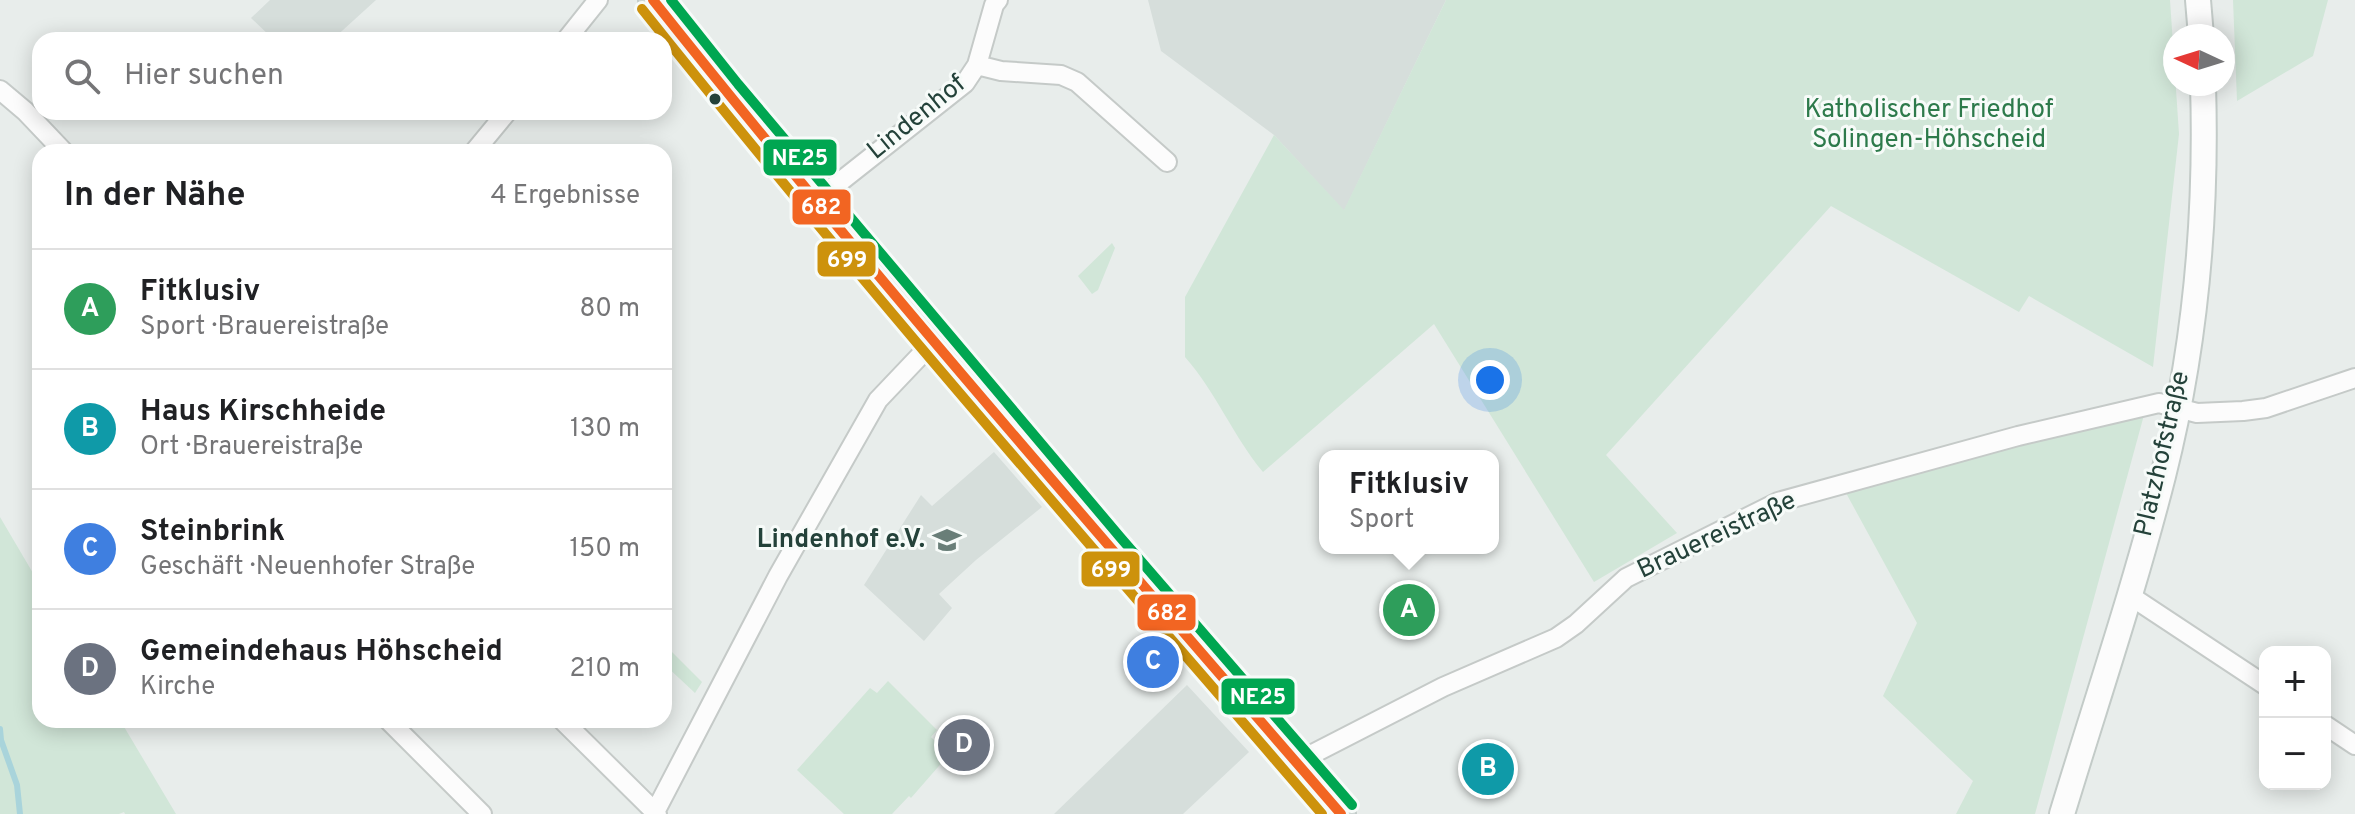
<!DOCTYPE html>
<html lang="de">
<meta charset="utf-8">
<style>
:root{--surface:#fff;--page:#f6f6f6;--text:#202124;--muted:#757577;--line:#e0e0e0;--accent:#697e78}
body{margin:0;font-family:Overpass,sans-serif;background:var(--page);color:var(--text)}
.controls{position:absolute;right:24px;bottom:24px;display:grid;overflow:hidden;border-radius:16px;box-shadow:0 4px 20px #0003}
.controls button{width:72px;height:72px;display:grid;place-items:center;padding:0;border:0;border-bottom:2px solid var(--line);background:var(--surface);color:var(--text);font:40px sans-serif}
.compass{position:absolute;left:2163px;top:24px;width:72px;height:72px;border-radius:50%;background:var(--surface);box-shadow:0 4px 20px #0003;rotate:274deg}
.you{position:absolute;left:1490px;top:380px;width:28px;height:28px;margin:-20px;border:6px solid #fff;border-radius:50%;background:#1a73e8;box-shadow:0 0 0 12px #1a73e833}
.badge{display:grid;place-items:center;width:52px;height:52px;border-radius:50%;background:var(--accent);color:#fff;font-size:26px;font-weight:700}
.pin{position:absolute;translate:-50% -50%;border:4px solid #fff;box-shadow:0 2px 8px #0006}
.popup{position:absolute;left:1319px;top:450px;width:180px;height:104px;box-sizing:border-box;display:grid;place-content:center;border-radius:16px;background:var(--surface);filter:drop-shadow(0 2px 6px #0005);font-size:26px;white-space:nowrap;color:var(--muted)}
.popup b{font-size:30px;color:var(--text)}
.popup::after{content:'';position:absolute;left:50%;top:100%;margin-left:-16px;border:16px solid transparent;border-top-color:var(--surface)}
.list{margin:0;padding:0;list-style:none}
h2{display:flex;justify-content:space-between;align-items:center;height:104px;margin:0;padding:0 32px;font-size:34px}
h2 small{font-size:26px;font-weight:400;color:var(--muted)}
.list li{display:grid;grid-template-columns:52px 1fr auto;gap:24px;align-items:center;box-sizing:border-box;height:120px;padding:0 32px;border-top:2px solid var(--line)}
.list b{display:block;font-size:30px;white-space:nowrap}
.list p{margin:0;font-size:26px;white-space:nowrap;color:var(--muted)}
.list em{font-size:26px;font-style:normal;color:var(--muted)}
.icon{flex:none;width:44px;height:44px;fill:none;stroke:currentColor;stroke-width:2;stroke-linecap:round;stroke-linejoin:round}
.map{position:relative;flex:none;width:2355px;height:814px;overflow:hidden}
.search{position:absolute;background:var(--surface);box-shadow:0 4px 20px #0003;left:32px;top:32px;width:640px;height:88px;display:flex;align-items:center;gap:20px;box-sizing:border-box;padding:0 28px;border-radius:24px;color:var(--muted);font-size:30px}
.panel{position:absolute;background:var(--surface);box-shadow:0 4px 20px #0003;left:32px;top:144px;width:640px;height:584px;border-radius:24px}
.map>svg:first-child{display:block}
</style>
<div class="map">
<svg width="2355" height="814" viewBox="0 0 2355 814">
<rect width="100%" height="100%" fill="#e8edeb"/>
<path fill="#d6dedb" d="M 270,0 L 376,0 L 332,40 L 274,40 L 251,18 Z
M 1148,0 L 1446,0 L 1344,211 L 1274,135 L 1161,51 Z
M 994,452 L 1042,507 L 976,560 L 939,594 L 952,608 L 924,641 L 864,585 L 921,495 L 932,506 Z
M 1187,685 L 1249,752 L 1183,814 L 1054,814 Z"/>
<path fill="#d1e6d8" d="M 1446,0 L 2170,0 L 2179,134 L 2153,367 L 2029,296 L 2019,312 L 1831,206 L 1606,455 L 1677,533 L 1594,582 L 1434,324 L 1263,472 C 1233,436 1216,392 1185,357 L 1185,297 L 1274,135 L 1344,210 Z
M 2233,0 L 2328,0 L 2313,56 L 2237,101 Z
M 1112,243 L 1115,248 L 1098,290 L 1092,294 L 1078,276 Z
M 2135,414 L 2144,415 L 2035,814 L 1956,814 L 1973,781 L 1883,696 L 1917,623 L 1846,493 Z
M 0,517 L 40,585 L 40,720 L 120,720 L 176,814 L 125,814 L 124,812 L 119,814 L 0,814 Z
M 664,644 L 702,682 L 695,693 L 664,664 Z
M 888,681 L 937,730 L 931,737 L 944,750 L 941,754 L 945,759 L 911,798 L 909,796 L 892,814 L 844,814 L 797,770 L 870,688 L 877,693 Z"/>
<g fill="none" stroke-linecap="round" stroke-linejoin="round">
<path stroke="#a9d4db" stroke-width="6" d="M 0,729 L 1,740 L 17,785 L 20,814"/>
<defs>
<path id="street" d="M 566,40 L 598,0
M 977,65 L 1001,71 L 1061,75 L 1077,82 L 1167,162
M 0,90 L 25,111 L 64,152
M 474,152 L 507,112
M 817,200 L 965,83 L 977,65 L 994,5 L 998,0
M 2129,595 L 2265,685
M 388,720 L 482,814
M 562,720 L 657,814
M 2325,725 L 2355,745
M 1295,763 L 1443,687 L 1556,638 L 1576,624 L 1626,578 L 1778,502 L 2018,436 L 2159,403 L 2197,413 L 2243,411 L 2266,408 L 2355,378
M 654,814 L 778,576 L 878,400 L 935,340"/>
<path id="secondary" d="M 2198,0 L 2201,36
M 2062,814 C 2096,702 2134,590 2163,476 C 2195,350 2207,214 2203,84"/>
<path id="primary" d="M 653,0 L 727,93 L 1109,546 L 1341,814"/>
</defs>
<use href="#street" stroke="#c5cac8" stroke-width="22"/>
<use href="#secondary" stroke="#c3cbc8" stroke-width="28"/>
<use href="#primary" stroke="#c3ccc9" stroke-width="32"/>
<use href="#street" stroke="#fcfcfc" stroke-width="18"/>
<use href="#secondary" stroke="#fcfcfc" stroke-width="24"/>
<use href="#primary" stroke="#cfd7d5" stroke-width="28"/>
<defs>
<path id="bus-1" d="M 653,0 C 874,278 1109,546 1341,814"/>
<path id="bus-2" d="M 642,9 C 861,284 1093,548 1322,814"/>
<path id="bus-3" d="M 671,0 L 738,84 L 1120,537 L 1352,805"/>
</defs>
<use href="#bus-1" stroke="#f7fbf9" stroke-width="16"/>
<use href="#bus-2" stroke="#f7fbf9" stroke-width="16"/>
<use href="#bus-3" stroke="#f7fbf9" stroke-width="16"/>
<use href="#bus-1" stroke="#f26522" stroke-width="10"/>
<use href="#bus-2" stroke="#cd920c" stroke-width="10"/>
<use href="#bus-3" stroke="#00a651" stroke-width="10"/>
</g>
<defs>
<symbol id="school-bare" viewBox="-9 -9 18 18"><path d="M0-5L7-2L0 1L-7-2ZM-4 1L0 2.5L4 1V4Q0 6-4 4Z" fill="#697e78" stroke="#f7fbf9" stroke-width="2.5" paint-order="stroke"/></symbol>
</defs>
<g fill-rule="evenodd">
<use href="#school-bare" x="927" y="520" width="40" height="40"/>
</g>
<circle fill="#24423a" stroke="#f7fbf9" stroke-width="3" cx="715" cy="99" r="7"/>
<g text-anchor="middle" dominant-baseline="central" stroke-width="6" stroke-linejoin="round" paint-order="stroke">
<g font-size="26" fill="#2d7a4b" stroke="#f7fbf9">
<text x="1929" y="110">Katholischer Friedhof<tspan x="1929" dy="30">Solingen-Höhscheid</tspan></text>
</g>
<g font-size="26" fill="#24423a" stroke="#f7fbf9">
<text transform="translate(917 118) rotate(-39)">Lindenhof</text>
<text transform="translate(2163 454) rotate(-77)">Platzhofstraße</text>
<text transform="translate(1717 536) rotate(-25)">Brauereistraße</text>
</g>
<g font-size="26" font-weight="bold" fill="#24423a" stroke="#f7fbf9" text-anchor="end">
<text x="925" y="540">Lindenhof e.V.</text>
</g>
</g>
<g stroke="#f7fbf9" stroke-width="3">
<rect x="762" y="138" width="76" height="39" rx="8" fill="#00a651"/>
<rect x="791" y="188" width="61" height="38" rx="8" fill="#f26522"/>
<rect x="816" y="240" width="61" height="38" rx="8" fill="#cd920c"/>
<rect x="1080" y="550" width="61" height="38" rx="8" fill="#cd920c"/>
<rect x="1136" y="593" width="61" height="39" rx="8" fill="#f26522"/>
<rect x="1220" y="677" width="76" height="39" rx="8" fill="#00a651"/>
</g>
<g font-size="22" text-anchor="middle" font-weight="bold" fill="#fff">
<text x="800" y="165">NE25</text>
<text x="821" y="214">682</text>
<text x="847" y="267">699</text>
<text x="1111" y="577">699</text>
<text x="1167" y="620">682</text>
<text x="1258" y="704">NE25</text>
</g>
</svg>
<div class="controls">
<button>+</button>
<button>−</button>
</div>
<svg class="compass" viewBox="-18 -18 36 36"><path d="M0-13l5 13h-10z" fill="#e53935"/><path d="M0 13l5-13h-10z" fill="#757577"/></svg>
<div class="you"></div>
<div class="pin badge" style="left:1409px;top:610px;background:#2e9e5b">A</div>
<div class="popup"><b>Fitklusiv</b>Sport</div>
<div class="pin badge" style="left:1488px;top:769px;background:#0f9aa8">B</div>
<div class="pin badge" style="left:1153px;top:662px;background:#3f7fe0">C</div>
<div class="pin badge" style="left:964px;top:745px;background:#6b7280">D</div>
<div class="search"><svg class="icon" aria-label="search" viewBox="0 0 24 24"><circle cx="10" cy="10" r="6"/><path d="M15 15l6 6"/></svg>Hier suchen</div>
<section class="panel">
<h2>In der Nähe<small>4 Ergebnisse</small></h2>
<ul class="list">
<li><span class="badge" style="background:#2e9e5b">A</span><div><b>Fitklusiv</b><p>Sport · Brauereistraße</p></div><em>80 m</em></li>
<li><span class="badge" style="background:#0f9aa8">B</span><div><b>Haus Kirschheide</b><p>Ort · Brauereistraße</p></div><em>130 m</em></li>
<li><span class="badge" style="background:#3f7fe0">C</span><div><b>Steinbrink</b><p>Geschäft · Neuenhofer Straße</p></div><em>150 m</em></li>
<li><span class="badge" style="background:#6b7280">D</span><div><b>Gemeindehaus Höhscheid</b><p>Kirche</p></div><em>210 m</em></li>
</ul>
</section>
</div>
